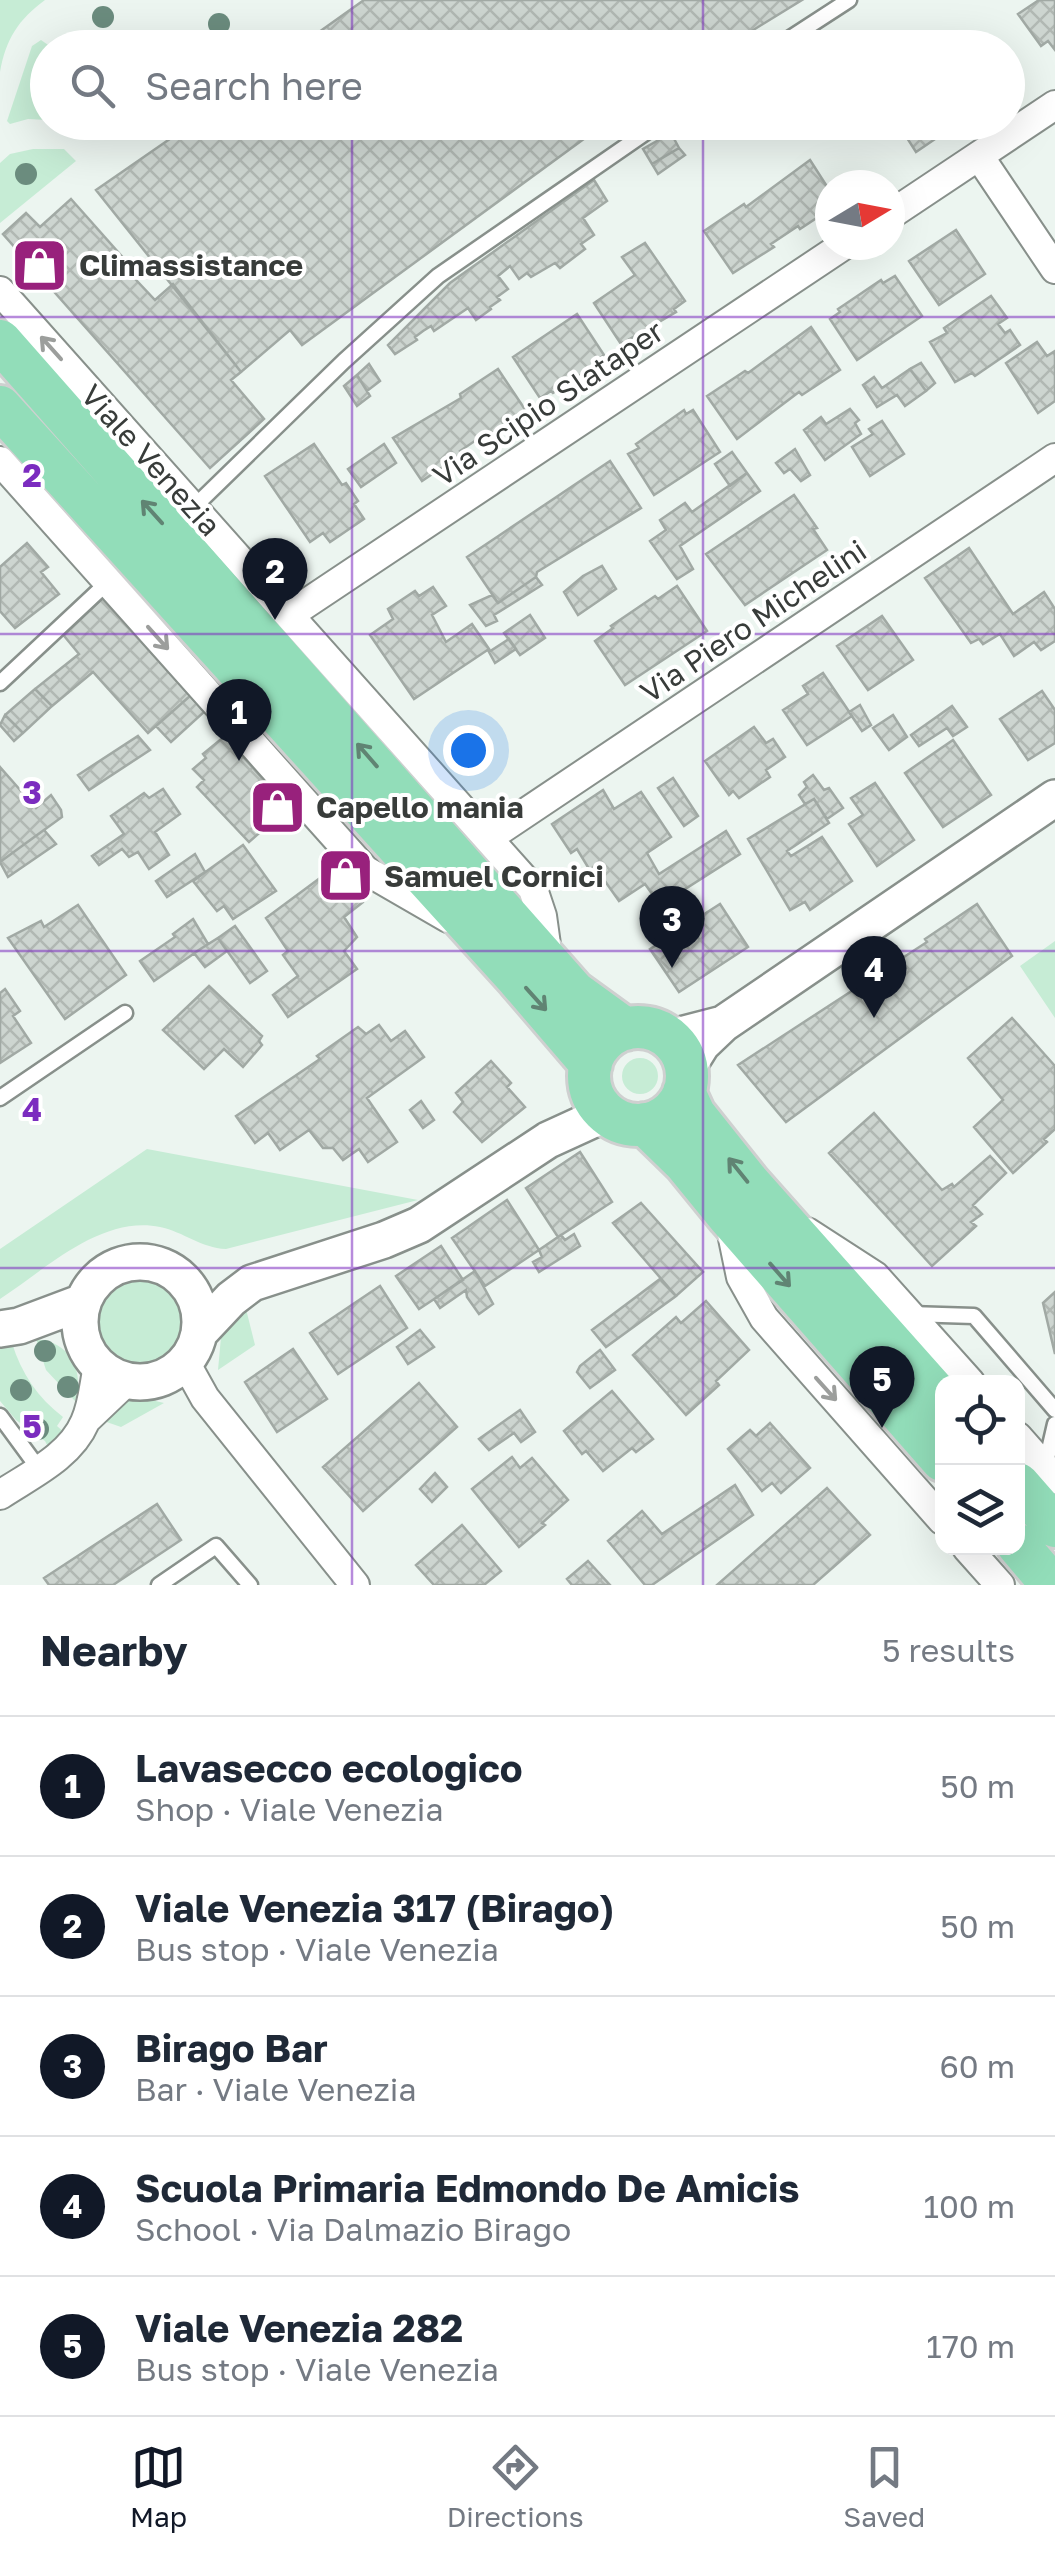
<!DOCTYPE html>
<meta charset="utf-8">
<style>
:root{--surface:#fff;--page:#f2f2f3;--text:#1f2937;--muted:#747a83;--line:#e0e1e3;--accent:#111827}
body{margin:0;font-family:"Golos Text",sans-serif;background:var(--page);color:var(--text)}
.controls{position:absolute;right:30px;bottom:30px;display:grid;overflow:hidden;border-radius:20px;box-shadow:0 10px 40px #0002}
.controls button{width:90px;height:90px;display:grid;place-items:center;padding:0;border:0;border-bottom:2px solid var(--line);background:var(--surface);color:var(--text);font:50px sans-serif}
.compass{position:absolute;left:815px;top:170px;width:90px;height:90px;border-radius:50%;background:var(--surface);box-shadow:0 10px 40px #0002;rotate:80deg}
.you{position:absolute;left:468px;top:750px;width:35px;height:35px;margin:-25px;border:8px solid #fff;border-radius:50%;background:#1a73e8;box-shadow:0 0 0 15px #1a73e833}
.badge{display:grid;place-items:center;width:65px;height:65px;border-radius:50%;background:var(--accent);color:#fff;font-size:32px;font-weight:700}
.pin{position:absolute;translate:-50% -82px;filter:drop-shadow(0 2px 5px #0008)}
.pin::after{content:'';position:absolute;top:52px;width:35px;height:30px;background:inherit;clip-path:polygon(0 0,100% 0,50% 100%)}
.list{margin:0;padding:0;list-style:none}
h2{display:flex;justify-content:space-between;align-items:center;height:130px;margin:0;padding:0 40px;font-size:42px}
h2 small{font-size:32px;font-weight:400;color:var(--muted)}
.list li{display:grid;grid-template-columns:65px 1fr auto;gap:30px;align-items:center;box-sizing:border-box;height:140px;padding:0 40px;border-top:2px solid var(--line)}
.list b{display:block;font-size:38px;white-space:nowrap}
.list p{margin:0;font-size:32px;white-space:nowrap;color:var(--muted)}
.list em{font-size:32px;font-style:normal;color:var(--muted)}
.icon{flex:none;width:55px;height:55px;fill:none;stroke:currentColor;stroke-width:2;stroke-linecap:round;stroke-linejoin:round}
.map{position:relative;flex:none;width:1055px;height:1585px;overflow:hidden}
.search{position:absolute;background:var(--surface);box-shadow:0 10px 40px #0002;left:30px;right:30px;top:30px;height:110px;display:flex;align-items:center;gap:25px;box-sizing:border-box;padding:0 35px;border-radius:55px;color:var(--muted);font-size:38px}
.sheet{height:830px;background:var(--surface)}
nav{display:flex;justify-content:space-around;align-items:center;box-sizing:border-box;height:140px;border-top:2px solid var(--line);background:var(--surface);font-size:28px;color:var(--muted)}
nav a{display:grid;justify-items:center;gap:5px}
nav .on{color:var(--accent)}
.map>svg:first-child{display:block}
</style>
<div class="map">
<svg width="1055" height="1585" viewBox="0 0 1055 1585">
<defs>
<pattern id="building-cross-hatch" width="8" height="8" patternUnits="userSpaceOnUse" patternTransform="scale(2.5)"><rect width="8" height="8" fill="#cdd5d0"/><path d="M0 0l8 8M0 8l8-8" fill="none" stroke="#b1b8b3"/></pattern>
</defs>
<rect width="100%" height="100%" fill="#ecf5f0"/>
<path fill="#c6ecd5" d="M 0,0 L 45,0 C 18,20 6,39 0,72 Z
M 41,40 L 51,47 L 48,48 L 47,120 L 28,119 L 10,124 L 7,121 L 32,46 Z
M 33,149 L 64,149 L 76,161 L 0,223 L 0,163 L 10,154 Z
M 1055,941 L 1055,1018 L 1020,966 Z
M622 1076a18 18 0 1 1 36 0a18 18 0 1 1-36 0Z
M 147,1149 L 418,1200 L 226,1249 C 201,1248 184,1232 160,1227 C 101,1215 46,1269 0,1299 L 0,1249 Z
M87 1322a53 53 0 1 1 106 0a53 53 0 1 1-106 0Z
M 246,1309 L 255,1345 L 218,1370 L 221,1337 Z
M 36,1339 C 70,1342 85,1370 75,1401 L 46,1370 Z
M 12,1343 C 21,1373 38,1398 63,1417 L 57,1426 L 86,1452 L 77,1447 L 58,1467 L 45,1441 L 16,1420 L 0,1401 L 0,1345 Z
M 139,1397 L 164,1403 L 121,1427 L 98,1419 L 118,1404 Z"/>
<path fill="url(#building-cross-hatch)" stroke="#a1a9a4" stroke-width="2.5" d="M 364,0 L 802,0 L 724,48 L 283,48 L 300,35 L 305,42 Z
M 1039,0 L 1055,0 L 1055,50 L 1048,41 L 1041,46 L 1018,14 Z
M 839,35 L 842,41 L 835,48 L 818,48 Z
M 986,38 L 992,48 L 969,48 L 976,43 L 977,45 Z
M 180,122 L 607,122 L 302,345 L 290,330 L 241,372 L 96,190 L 177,134 L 172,128 Z
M 732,122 L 759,122 L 740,134 Z
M 884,122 L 960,122 L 916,152 L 902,130 L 893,136 Z
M 671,133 L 679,148 L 652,164 L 643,149 Z
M 679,148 L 685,155 L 658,174 L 652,164 Z
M 810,160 L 830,191 L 830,209 L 800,229 L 798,226 L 771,244 L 774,247 L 733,273 L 704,231 L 744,204 L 746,207 Z
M 594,180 L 607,201 L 583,218 L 594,235 L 581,244 L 585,249 L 560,268 L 555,263 L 531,277 L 527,273 L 519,279 L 510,266 L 498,276 L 508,289 L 497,297 L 500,300 L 490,307 L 491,309 L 476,320 L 468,308 L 434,331 L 431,326 L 423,331 L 415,337 L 417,340 L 395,354 L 388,345 L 450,283 Z
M 71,199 L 126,261 L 122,265 L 155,300 L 173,284 L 241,372 L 231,380 L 264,419 L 210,468 L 3,234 L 26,213 L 40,227 Z
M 956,230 L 985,274 L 939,305 L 909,261 Z
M 645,243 L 685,301 L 674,309 L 676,312 L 621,344 L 594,303 L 635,275 L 622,257 Z
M 895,276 L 922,316 L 857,360 L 830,319 L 840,312 L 838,309 L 881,280 L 883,283 Z
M 991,296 L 1007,318 L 998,324 L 1005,333 L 1010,330 L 1020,345 L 975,376 L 972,373 L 955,382 L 930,342 L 947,333 L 944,328 Z
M 577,314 L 604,355 L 595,362 L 597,364 L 553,393 L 551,391 L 540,398 L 513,357 Z
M 811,327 L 840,370 L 802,395 L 799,392 L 737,439 L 707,396 L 745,371 L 748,373 Z
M 1037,342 L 1047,356 L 1055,351 L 1055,401 L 1038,413 L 1006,363 Z
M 921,363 L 935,383 L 926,391 L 910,369 Z
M 369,364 L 380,381 L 367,391 L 357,375 Z
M 498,369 L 526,411 L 488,437 L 485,434 L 460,451 L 462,454 L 422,481 L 393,438 L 461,398 L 460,394 Z
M 910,369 L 926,391 L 905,406 L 897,395 L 877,407 L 863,385 L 874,377 L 882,388 Z
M 357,375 L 370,396 L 357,406 L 344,386 Z
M 850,409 L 859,420 L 855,423 L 861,434 L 825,460 L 804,430 L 821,417 L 826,424 Z
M 684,410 L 686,414 L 693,410 L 720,452 L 654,495 L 628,454 L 639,448 L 636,444 Z
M 882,421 L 904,454 L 870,476 L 852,447 L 873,434 L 869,429 Z
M 314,444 L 342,485 L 346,483 L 358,501 L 354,504 L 364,519 L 330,542 L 323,533 L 310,542 L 265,476 Z
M 384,444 L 396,463 L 361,487 L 348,469 Z
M 795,449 L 810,475 L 801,481 L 790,469 L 784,473 L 776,463 Z
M 732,452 L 747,473 L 730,486 L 715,464 Z
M 610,461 L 641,508 L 537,572 L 536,577 L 498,603 L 467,557 Z
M 747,473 L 760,491 L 680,546 L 693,569 L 677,579 L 650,541 L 666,530 L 660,520 L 685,503 L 692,512 Z
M 794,495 L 817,528 L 813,529 L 827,550 L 745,605 L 706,554 Z
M 27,543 L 48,567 L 41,572 L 59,594 L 15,628 L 0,611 L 0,567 Z
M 969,548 L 1013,614 L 1044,592 L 1055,609 L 1055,641 L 1041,650 L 1034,642 L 1014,656 L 1000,634 L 983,644 L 979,639 L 971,643 L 925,578 Z
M 602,566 L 616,589 L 578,615 L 564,592 L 583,576 Z
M 536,577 L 542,585 L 494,615 L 497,621 L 486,626 L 470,605 L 492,595 L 498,603 Z
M 677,586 L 707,631 L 625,685 L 595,641 L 613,628 L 611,626 L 655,596 L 658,599 Z
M 433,587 L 446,606 L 432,615 L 446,642 L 472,624 L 489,649 L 414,699 L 370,635 L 393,619 L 388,609 L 415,591 L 419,596 Z
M 100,596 L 190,696 L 148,733 L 93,672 L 52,706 L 35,689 L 79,654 L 60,631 Z
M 530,615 L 545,638 L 520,655 L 504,633 Z
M 882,616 L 913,660 L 868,690 L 837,646 Z
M 509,639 L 516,649 L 495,663 L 489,652 Z
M 823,673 L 852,716 L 807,745 L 783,710 L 808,694 L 803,686 Z
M 35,689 L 52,706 L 23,733 L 5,715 Z
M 1042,691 L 1055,710 L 1055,743 L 1028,760 L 1000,719 Z
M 190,696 L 204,712 L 171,742 L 156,726 Z
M 860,705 L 871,725 L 862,731 L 849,712 Z
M 952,706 L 967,727 L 953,736 L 947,728 L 919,746 L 911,735 Z
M 5,715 L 23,733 L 14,741 L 0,725 Z
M 893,715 L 907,737 L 889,750 L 873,728 Z
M 754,727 L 766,743 L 773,739 L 785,757 L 766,770 L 770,777 L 739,798 L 733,791 L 729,795 L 705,761 Z
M 138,736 L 150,750 L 89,790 L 78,775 Z
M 225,736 L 288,808 L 249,842 L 197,787 L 204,780 L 193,769 L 206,758 L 203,754 Z
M 953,740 L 991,795 L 943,827 L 905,773 Z
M 0,767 L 36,808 L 51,795 L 61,810 L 62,817 L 0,862 Z
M 813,775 L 824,790 L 829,788 L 843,808 L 827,819 L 814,799 L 805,804 L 799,795 L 807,787 L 804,782 Z
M 673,778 L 698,816 L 684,826 L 658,788 Z
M 875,783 L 914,840 L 877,866 L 849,824 L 863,815 L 851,798 Z
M 163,789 L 180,814 L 155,832 L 169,855 L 149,869 L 138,852 L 129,857 L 122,849 L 99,865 L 92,856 L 124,834 L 111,816 L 144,793 L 149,798 Z
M 603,790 L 614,809 L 641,792 L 671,837 L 647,853 L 659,874 L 726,831 L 740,854 L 660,905 L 645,884 L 619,901 L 600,874 L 594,877 L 577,849 L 571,853 L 552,824 Z
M 814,799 L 829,823 L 787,851 L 791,856 L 822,837 L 852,881 L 810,910 L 805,902 L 790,910 L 748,839 Z
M 44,830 L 56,844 L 8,877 L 0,862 Z
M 243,845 L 276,891 L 233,919 L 224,906 L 217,911 L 193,881 Z
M 195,854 L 205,872 L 167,897 L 156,881 Z
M 339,864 L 364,892 L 363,902 L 344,917 L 357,937 L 344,951 L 357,969 L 288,1017 L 273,995 L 298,976 L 283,955 L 288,951 L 266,918 Z
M 720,904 L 748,947 L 679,992 L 650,949 Z
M 977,904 L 1012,956 L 786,1122 L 738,1065 L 927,942 L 925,939 Z
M 78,905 L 126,975 L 65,1019 L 8,938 L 41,921 L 44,927 Z
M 193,919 L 208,944 L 154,981 L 140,961 L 175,937 L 173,934 Z
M 235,926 L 267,971 L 250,983 L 218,938 Z
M 218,938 L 227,951 L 205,967 L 194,953 Z
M 209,986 L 262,1036 L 259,1041 L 262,1045 L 243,1067 L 224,1049 L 204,1069 L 163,1030 Z
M 5,989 L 20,1011 L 13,1016 L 31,1043 L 0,1063 L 0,993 Z
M 1012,1018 L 1055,1066 L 1055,1129 L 1044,1139 L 1047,1142 L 1013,1173 L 974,1127 L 1003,1100 L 968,1058 Z
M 379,1025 L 391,1041 L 405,1031 L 424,1057 L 367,1098 L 397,1142 L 368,1162 L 359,1149 L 343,1160 L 333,1148 L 323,1148 L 309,1130 L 280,1150 L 268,1133 L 255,1143 L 236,1116 L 320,1059 L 317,1056 L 358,1027 L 366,1034 Z
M 491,1061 L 511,1083 L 507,1087 L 525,1107 L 482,1142 L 454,1112 L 463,1102 L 456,1093 Z
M 421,1101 L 434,1120 L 423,1128 L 410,1110 Z
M 874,1113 L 942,1190 L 952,1184 L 954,1187 L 990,1156 L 1006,1173 L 973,1205 L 982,1214 L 971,1222 L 976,1226 L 932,1266 L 829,1153 Z
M 580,1152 L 612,1202 L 558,1237 L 526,1188 Z
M 507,1200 L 539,1250 L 485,1286 L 452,1238 Z
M 641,1203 L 703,1272 L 676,1296 L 613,1223 Z
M 574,1234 L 580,1246 L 539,1272 L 533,1262 L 542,1257 L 539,1250 L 561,1235 L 565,1240 Z
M 441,1246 L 463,1280 L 419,1309 L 396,1276 Z
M 475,1271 L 493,1304 L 479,1314 L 467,1297 L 466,1290 L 440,1308 L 434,1299 Z
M 660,1279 L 676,1296 L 606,1347 L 592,1330 Z
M 380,1286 L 407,1328 L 338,1374 L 310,1333 Z
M 1055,1292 L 1055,1354 L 1043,1303 Z
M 706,1301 L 749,1350 L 716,1381 L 719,1385 L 686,1415 L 633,1355 L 676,1317 L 681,1323 Z
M 420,1330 L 434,1347 L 408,1364 L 397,1347 Z
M 293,1349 L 327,1399 L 277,1432 L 245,1382 Z
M 600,1350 L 615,1370 L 590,1388 L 577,1372 L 580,1366 Z
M 419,1383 L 457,1427 L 363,1511 L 323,1467 Z
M 612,1391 L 653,1439 L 636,1452 L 632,1448 L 603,1471 L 586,1451 L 582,1454 L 564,1431 Z
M 520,1410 L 535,1432 L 521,1442 L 514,1433 L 489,1450 L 479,1439 Z
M 770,1423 L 810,1468 L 781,1493 L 772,1483 L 762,1491 L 728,1449 L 750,1430 L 756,1436 Z
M 512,1457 L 520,1468 L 532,1458 L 568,1500 L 542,1523 L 545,1525 L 519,1547 L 472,1489 Z
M 435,1473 L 447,1487 L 432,1502 L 420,1489 Z
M 735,1485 L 753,1515 L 652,1585 L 645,1585 L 608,1541 L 642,1511 L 662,1534 Z
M 827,1488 L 870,1535 L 813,1585 L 717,1585 Z
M 157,1504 L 181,1540 L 113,1585 L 49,1585 L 44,1578 Z
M 462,1525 L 501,1571 L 484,1585 L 434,1585 L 416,1565 Z
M 588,1561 L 610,1585 L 572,1585 L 567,1579 Z"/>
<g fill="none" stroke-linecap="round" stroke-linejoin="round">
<defs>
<path id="service" d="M 775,48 L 849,0
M 193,508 L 344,361 L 438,276 L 661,122
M 0,683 L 108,582
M 0,1098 L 125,1013
M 910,1314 L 974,1316 L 1055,1410
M 0,1416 L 39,1469
M 1045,1467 L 1055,1424
M 159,1585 L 216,1546 L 250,1585"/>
<path id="minor" d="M 979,156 L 1055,269
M 890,215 L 1055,105
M 0,291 L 533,889 L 542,916 L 548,959
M 0,461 L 365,870 L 448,918
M 289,615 L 844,245
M 488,838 L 1055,458
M 729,1219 L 741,1277 L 764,1318 L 942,1520
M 807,1232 L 875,1276 L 970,1382
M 185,1362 L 205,1398 L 355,1585
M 87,1419 L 127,1381
M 1018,1437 L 1055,1479
M 0,1495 C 30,1475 70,1457 85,1422 C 93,1405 94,1384 98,1366
M 967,1548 L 1000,1585"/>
<path id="tertiary" d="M 669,1038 L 723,1024
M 687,1068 L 702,1044 L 723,1024 L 1055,798
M80 1322a60 60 0 1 1 120 0a60 60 0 1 1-120 0Z
M 0,1329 L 19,1326 L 83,1302
M 199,1333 L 231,1299 L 252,1283 L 384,1240 L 419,1225 L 548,1140 L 607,1113"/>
<path id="primary" d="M 0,341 L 574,992 L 625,1029
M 0,407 L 518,979 L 591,1064
M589 1076a49 49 0 1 1 98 0a49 49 0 1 1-98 0Z
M 684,1092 L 694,1114 L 749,1183 L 942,1400
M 645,1124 L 685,1163 L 729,1217 L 942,1460
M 1018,1484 L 1055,1526
M 1018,1545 L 1052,1585"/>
</defs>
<use href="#service" stroke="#88908b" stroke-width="19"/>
<use href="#minor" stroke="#88908b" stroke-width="32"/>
<use href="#tertiary" stroke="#88908b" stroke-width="40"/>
<use href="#primary" stroke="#cfd0d0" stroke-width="48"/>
<use href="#service" stroke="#fff" stroke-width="14"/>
<use href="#minor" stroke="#fff" stroke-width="28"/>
<use href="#tertiary" stroke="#fff" stroke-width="35"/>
<use href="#primary" stroke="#92ddb9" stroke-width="42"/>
</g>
<g fill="#6b8c7e">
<circle cx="103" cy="17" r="11"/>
<circle cx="219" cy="24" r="11"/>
<circle cx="26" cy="174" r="11"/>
<circle cx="45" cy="1351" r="11"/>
<circle cx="68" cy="1387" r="11"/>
<circle cx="21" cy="1390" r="11"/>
<circle cx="38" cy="1429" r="11"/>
</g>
<defs><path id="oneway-shaft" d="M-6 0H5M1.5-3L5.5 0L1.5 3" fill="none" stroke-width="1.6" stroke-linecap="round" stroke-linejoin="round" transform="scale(2.5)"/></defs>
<g stroke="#9c9e9c">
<use href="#oneway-shaft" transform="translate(51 348) rotate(-132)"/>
<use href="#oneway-shaft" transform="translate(158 638) rotate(48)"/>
<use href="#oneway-shaft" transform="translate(826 1389) rotate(48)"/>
</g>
<g stroke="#608473">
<use href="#oneway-shaft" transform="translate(152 512) rotate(-132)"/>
<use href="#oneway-shaft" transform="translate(367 755) rotate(-131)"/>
<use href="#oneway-shaft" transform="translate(536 999) rotate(48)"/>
<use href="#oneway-shaft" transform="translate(738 1170) rotate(-129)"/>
<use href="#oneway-shaft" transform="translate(780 1275) rotate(49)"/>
</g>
<path fill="none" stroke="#7b2cbf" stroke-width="2.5" stroke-opacity="0.55" d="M 352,0 L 352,48M 703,0 L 703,48M 352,122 L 352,1585M 703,122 L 703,1585M 0,317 L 1055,317M 0,634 L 1055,634M 0,951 L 1055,951M 0,1268 L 1055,1268"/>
<defs>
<symbol id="shop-square" viewBox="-11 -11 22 22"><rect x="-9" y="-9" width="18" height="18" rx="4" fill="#98217c" stroke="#fff"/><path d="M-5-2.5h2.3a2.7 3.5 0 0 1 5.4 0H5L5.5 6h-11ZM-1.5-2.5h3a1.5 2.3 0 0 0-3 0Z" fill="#fff"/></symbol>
</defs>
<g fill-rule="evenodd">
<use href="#shop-square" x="8" y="234" width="63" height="63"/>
<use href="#shop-square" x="246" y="776" width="63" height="63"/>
<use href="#shop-square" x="314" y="844" width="63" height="63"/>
</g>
<g text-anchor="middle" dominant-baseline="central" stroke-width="8" stroke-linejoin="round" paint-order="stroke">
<g font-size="30" font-weight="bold" fill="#383c3a" stroke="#fff" text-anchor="start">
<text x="79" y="265">Climassistance</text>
<text x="316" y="807">Capello mania</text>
<text x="384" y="876">Samuel Cornici</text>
</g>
<g font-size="30" fill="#383c3a" stroke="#fff">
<text transform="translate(548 403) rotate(-34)">Via Scipio Slataper</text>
<text transform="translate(151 460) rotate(48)">Viale Venezia</text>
<text transform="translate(753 621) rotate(-34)">Via Piero Michelini</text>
</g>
</g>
<g font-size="32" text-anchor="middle" font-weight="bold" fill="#7b2cbf" stroke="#fff" stroke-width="8" stroke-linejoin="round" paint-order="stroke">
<text x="32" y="487">2</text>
<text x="32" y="804">3</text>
<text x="32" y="1121">4</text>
<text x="32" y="1438">5</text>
</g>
</svg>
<div class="controls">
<button><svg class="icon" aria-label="locate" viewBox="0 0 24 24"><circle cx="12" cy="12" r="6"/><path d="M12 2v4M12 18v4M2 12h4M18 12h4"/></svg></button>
<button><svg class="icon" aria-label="layers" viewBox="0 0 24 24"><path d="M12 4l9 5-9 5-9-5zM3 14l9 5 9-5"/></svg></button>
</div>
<svg class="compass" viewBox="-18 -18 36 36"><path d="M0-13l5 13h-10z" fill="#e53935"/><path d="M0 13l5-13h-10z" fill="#747a83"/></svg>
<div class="you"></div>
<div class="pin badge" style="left:239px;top:761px">1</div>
<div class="pin badge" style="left:275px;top:620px">2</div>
<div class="pin badge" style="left:672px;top:968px">3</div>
<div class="pin badge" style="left:874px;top:1018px">4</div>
<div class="pin badge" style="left:882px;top:1428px">5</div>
<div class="search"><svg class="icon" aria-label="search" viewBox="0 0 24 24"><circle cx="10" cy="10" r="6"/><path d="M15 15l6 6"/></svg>Search here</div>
</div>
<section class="sheet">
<h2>Nearby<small>5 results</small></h2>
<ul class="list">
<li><span class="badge">1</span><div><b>Lavasecco ecologico</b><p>Shop · Viale Venezia</p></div><em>50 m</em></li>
<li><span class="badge">2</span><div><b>Viale Venezia 317 (Birago)</b><p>Bus stop · Viale Venezia</p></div><em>50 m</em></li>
<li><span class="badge">3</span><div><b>Birago Bar</b><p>Bar · Viale Venezia</p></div><em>60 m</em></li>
<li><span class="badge">4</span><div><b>Scuola Primaria Edmondo De Amicis</b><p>School · Via Dalmazio Birago</p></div><em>100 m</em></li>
<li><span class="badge">5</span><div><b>Viale Venezia 282</b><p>Bus stop · Viale Venezia</p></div><em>170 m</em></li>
</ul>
</section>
<nav>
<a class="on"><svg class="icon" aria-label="map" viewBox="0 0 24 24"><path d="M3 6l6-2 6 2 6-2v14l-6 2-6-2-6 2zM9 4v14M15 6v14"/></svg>Map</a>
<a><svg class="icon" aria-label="directions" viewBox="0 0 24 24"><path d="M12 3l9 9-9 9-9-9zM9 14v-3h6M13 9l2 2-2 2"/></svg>Directions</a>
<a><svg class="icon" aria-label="saved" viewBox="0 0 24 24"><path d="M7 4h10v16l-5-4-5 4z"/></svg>Saved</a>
</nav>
